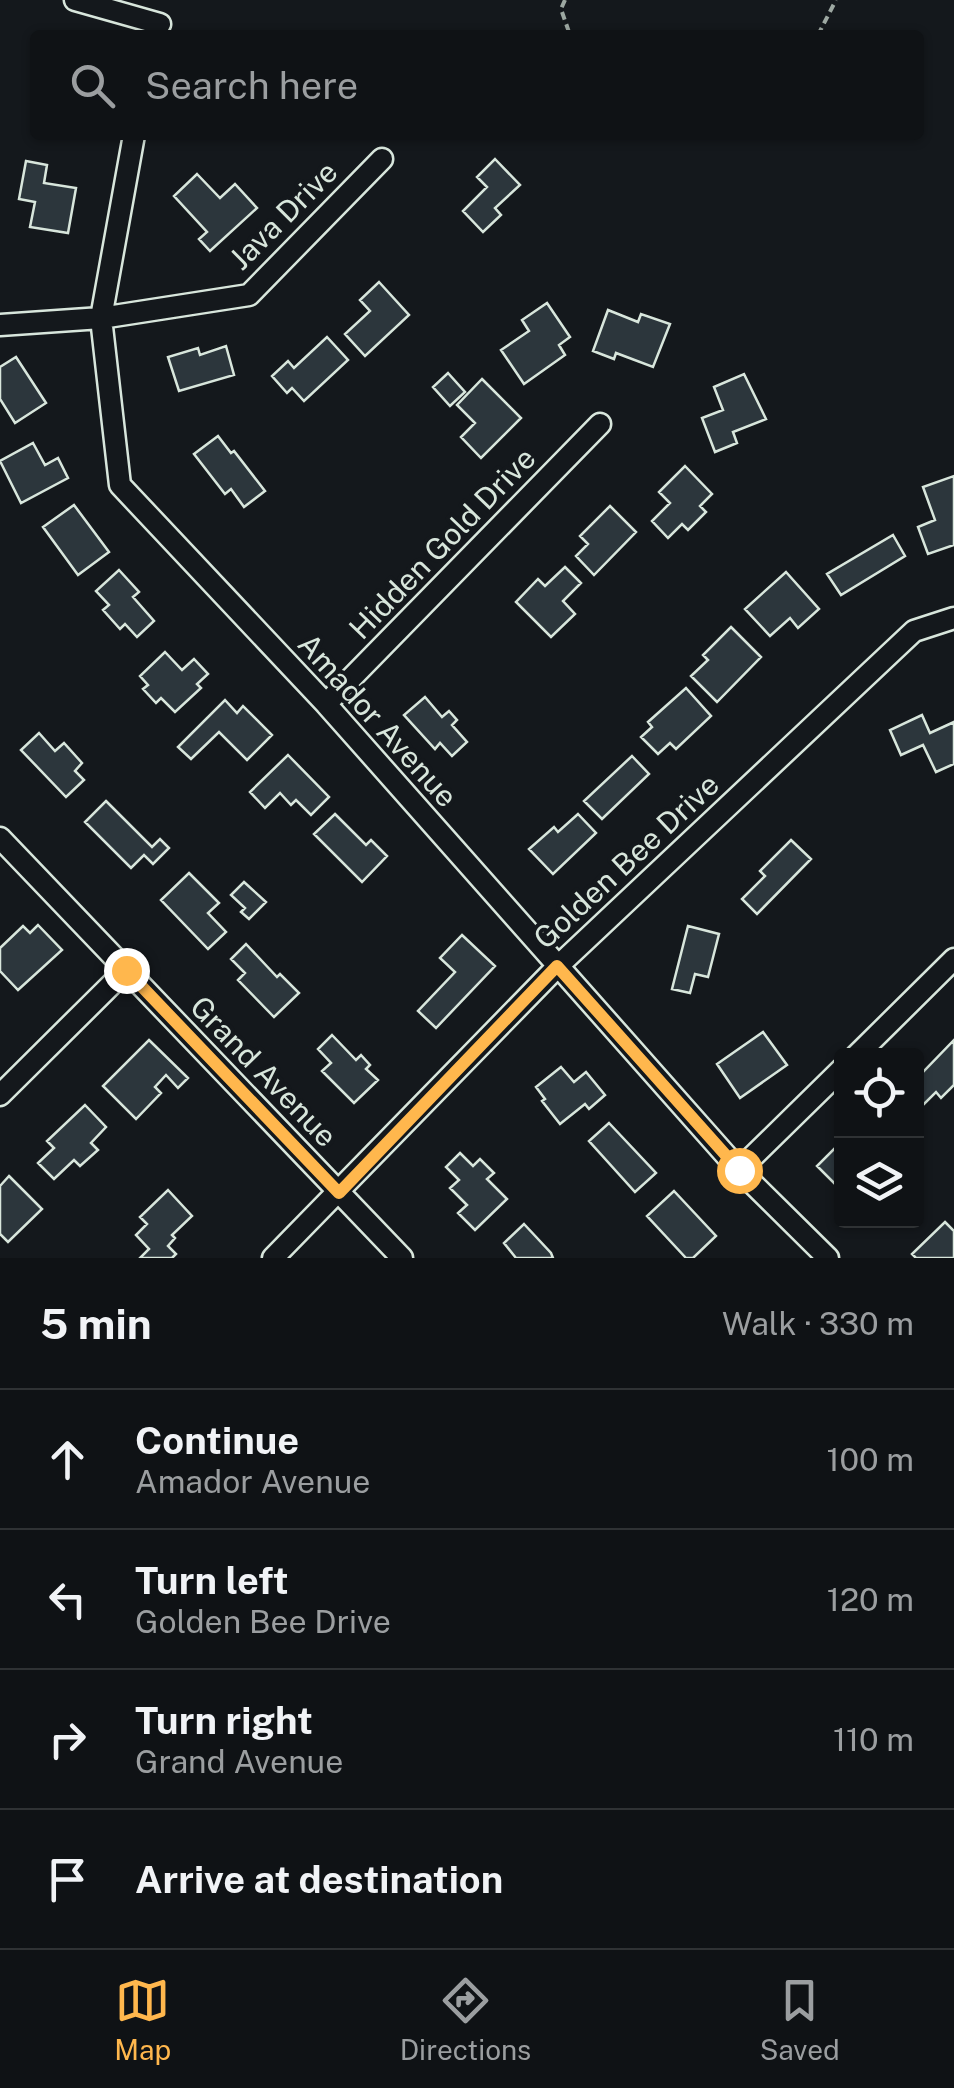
<!DOCTYPE html>
<meta charset="utf-8">
<style>
:root{--surface:#0f1215;--page:#181b1e;--text:#f1f3f6;--muted:#9b9ea0;--line:#2f3234;--accent:#ffb74d}
body{margin:0;font-family:"Public Sans",sans-serif;background:var(--page);color:var(--text)}
.controls{position:absolute;right:30px;bottom:30px;display:grid;overflow:hidden;border-radius:10px;box-shadow:0 2px 8px #0004}
.controls button{width:90px;height:90px;display:grid;place-items:center;padding:0;border:0;border-bottom:2px solid var(--line);background:var(--surface);color:var(--text);font:50px sans-serif}
.stop{position:absolute;width:30px;height:30px;margin:-22px;border:8px solid #ffb74d;border-radius:50%;background:#fff}
.stop.end{background:#ffb74d;border-color:#fff;box-shadow:0 2px 10px #0008}
.list{margin:0;padding:0;list-style:none}
h2{display:flex;justify-content:space-between;align-items:center;height:130px;margin:0;padding:0 40px;font-size:42px}
h2 small{font-size:32px;font-weight:400;color:var(--muted)}
.list li{display:grid;grid-template-columns:65px 1fr auto;gap:30px;align-items:center;box-sizing:border-box;height:140px;padding:0 40px;border-top:2px solid var(--line)}
.list b{display:block;font-size:38px;white-space:nowrap}
.list p{margin:0;font-size:32px;white-space:nowrap;color:var(--muted)}
.list em{font-size:32px;font-style:normal;color:var(--muted)}
.icon{flex:none;width:55px;height:55px;fill:none;stroke:currentColor;stroke-width:2;stroke-linecap:round;stroke-linejoin:round}
.map{position:relative;flex:none;width:954px;height:1258px;overflow:hidden}
.search{position:absolute;background:var(--surface);box-shadow:0 2px 8px #0004;left:30px;right:30px;top:30px;height:110px;display:flex;align-items:center;gap:25px;box-sizing:border-box;padding:0 35px;border-radius:10px;color:var(--muted);font-size:38px}
.sheet{height:690px;background:var(--surface)}
nav{display:flex;justify-content:space-around;align-items:center;box-sizing:border-box;height:140px;border-top:2px solid var(--line);background:var(--surface);font-size:28px;color:var(--muted)}
nav a{display:grid;justify-items:center;gap:5px}
nav .on{color:var(--accent)}
.map>svg:first-child{display:block}
</style>
<div class="map">
<svg width="954" height="1258" viewBox="0 0 954 1258">
<rect width="100%" height="100%" fill="#14181c"/>
<path fill="#2c363c" stroke="#d8e6dc" stroke-width="2.5" d="M 495,159 L 520,185 L 495,208 L 501,215 L 483,232 L 463,211 L 487,187 L 477,177 Z
M 26,161 L 47,165 L 44,183 L 76,188 L 68,233 L 30,227 L 35,202 L 19,199 Z
M 197,174 L 220,198 L 235,184 L 257,208 L 210,251 L 199,239 L 207,232 L 174,196 Z
M 379,282 L 409,315 L 365,356 L 345,334 L 370,311 L 360,300 Z
M 547,303 L 570,337 L 559,345 L 565,355 L 524,384 L 501,350 L 529,331 L 522,320 Z
M 608,310 L 638,322 L 641,314 L 670,324 L 653,367 L 616,353 L 614,359 L 593,351 Z
M 327,337 L 348,360 L 304,401 L 292,388 L 287,393 L 272,376 L 288,361 L 294,368 Z
M 226,346 L 234,375 L 179,391 L 168,357 L 198,348 L 200,355 Z
M 16,357 L 46,403 L 15,423 L 0,399 L 0,367 Z
M 448,373 L 465,392 L 450,406 L 433,387 Z
M 744,374 L 766,419 L 733,432 L 737,443 L 715,452 L 702,418 L 723,410 L 714,387 Z
M 482,379 L 521,418 L 481,458 L 461,437 L 475,423 L 457,405 Z
M 218,436 L 231,453 L 234,451 L 265,491 L 244,507 L 231,489 L 225,494 L 194,454 Z
M 33,443 L 45,465 L 58,458 L 68,478 L 21,503 L 0,461 Z
M 685,466 L 712,494 L 700,506 L 706,512 L 688,530 L 682,524 L 668,538 L 652,521 L 670,503 L 659,492 Z
M 954,476 L 954,545 L 928,554 L 918,527 L 935,520 L 923,487 Z
M 74,505 L 109,552 L 78,575 L 43,527 Z
M 610,506 L 636,532 L 594,575 L 576,556 L 588,544 L 580,536 Z
M 893,535 L 905,556 L 841,595 L 827,574 Z
M 565,567 L 581,583 L 563,601 L 575,614 L 551,637 L 516,602 L 538,579 L 545,586 Z
M 119,570 L 139,592 L 133,597 L 154,621 L 137,637 L 125,624 L 120,629 L 103,610 L 109,605 L 96,591 Z
M 786,572 L 819,609 L 798,628 L 790,618 L 770,636 L 745,609 Z
M 731,627 L 761,657 L 717,702 L 691,676 L 708,660 L 703,655 Z
M 165,652 L 182,670 L 194,659 L 208,674 L 197,684 L 201,688 L 175,712 L 161,698 L 156,703 L 143,689 L 148,685 L 140,676 Z
M 686,688 L 711,716 L 676,749 L 670,743 L 658,754 L 641,737 L 652,727 L 648,722 Z
M 425,697 L 442,717 L 449,711 L 457,720 L 452,725 L 467,742 L 452,756 L 440,743 L 435,749 L 404,715 Z
M 225,700 L 237,713 L 243,706 L 272,735 L 247,760 L 219,732 L 191,759 L 178,747 Z
M 922,715 L 930,733 L 954,722 L 954,764 L 936,772 L 923,745 L 901,755 L 890,730 Z
M 39,733 L 55,751 L 64,743 L 82,763 L 75,771 L 84,780 L 66,797 L 21,750 Z
M 288,755 L 329,797 L 311,815 L 296,800 L 291,805 L 280,793 L 265,808 L 250,792 Z
M 632,756 L 649,774 L 602,819 L 584,801 Z
M 106,801 L 152,847 L 160,839 L 169,848 L 153,864 L 144,855 L 131,868 L 85,822 Z
M 335,814 L 366,845 L 371,840 L 387,856 L 362,882 L 314,834 Z
M 578,814 L 596,833 L 553,874 L 529,849 L 554,827 L 558,832 Z
M 791,840 L 811,859 L 757,914 L 742,899 L 765,876 L 760,871 Z
M 189,873 L 219,903 L 208,913 L 226,932 L 208,949 L 161,900 Z
M 244,882 L 266,902 L 249,919 L 241,912 L 245,908 L 231,895 Z
M 38,925 L 62,950 L 18,990 L 0,971 L 0,948 L 23,926 L 30,933 Z
M 688,926 L 719,934 L 708,977 L 695,974 L 690,993 L 672,989 Z
M 462,935 L 495,966 L 436,1028 L 418,1011 L 455,972 L 440,958 Z
M 246,944 L 277,977 L 280,974 L 299,993 L 274,1017 L 238,980 L 245,973 L 231,959 Z
M 763,1032 L 787,1065 L 740,1098 L 717,1064 Z
M 332,1035 L 356,1060 L 361,1055 L 370,1065 L 366,1069 L 378,1080 L 354,1103 L 322,1071 L 331,1063 L 318,1049 Z
M 149,1040 L 188,1078 L 178,1088 L 166,1075 L 155,1087 L 161,1093 L 136,1119 L 103,1086 Z
M 954,1040 L 954,1085 L 941,1098 L 936,1092 L 921,1107 L 916,1102 L 916,1068 L 922,1073 Z
M 561,1067 L 574,1082 L 586,1072 L 605,1095 L 589,1109 L 585,1104 L 560,1124 L 542,1101 L 545,1099 L 536,1087 Z
M 85,1105 L 106,1127 L 91,1143 L 98,1150 L 80,1166 L 74,1160 L 54,1179 L 38,1163 L 54,1148 L 47,1141 Z
M 609,1123 L 656,1173 L 635,1192 L 589,1141 Z
M 834,1149 L 839,1154 L 842,1151 L 841,1190 L 817,1166 Z
M 460,1153 L 473,1166 L 480,1159 L 494,1173 L 487,1179 L 507,1199 L 475,1230 L 458,1213 L 467,1205 L 450,1188 L 459,1180 L 446,1167 Z
M 9,1176 L 42,1209 L 8,1242 L 0,1234 L 0,1186 Z
M 168,1190 L 192,1216 L 172,1235 L 175,1238 L 168,1246 L 176,1254 L 172,1258 L 140,1258 L 149,1249 L 136,1235 L 147,1224 L 140,1217 Z
M 674,1191 L 716,1236 L 693,1258 L 686,1258 L 647,1216 Z
M 945,1222 L 954,1231 L 954,1258 L 916,1258 L 912,1254 Z
M 524,1224 L 551,1253 L 553,1258 L 516,1258 L 504,1243 Z"/>
<g fill="none" stroke-linecap="round" stroke-linejoin="round">
<defs>
<path id="minor" d="M 75,0 L 160,24
M 134,135 L 101,318 L 120,485 L 326,704 L 739,1170 L 828,1258
M 0,325 L 101,318 L 249,295 L 382,159
M 326,704 L 600,424
M 0,838 L 402,1258
M 856,1056 L 954,959
M 0,1095 L 126,970
M 739,1170 L 842,1069
M 273,1258 L 557,967 L 914,631 L 954,618"/>
</defs>
<use href="#minor" stroke="#d8e6dc" stroke-width="25"/>
<path stroke="#9da8a2" stroke-width="4" stroke-dasharray="8 5" stroke-linecap="butt" d="M 565,0 L 561,9 L 570,35
M 818,35 L 836,0"/>
<use href="#minor" stroke="#14181c" stroke-width="20"/>
</g>
<g fill="none" stroke-linecap="round" stroke-linejoin="round">
<path stroke="#ffb74d" stroke-width="12" d="M 126,970 L 339,1193 L 557,966 L 739,1170"/>
</g>
<g text-anchor="middle" dominant-baseline="central" stroke-width="8" stroke-linejoin="round" paint-order="stroke">
<g font-size="30" fill="#d8e6dc" stroke="#14181c">
<text transform="translate(283 215) rotate(-45)">Java Drive</text>
<text transform="translate(442 543) rotate(-46)">Hidden Gold Drive</text>
<text transform="translate(378 720) rotate(48)">Amador Avenue</text>
<text transform="translate(626 861) rotate(-43)">Golden Bee Drive</text>
<text transform="translate(264 1071) rotate(46)">Grand Avenue</text>
</g>
</g>
</svg>
<div class="controls">
<button><svg class="icon" aria-label="locate" viewBox="0 0 24 24"><circle cx="12" cy="12" r="6"/><path d="M12 2v4M12 18v4M2 12h4M18 12h4"/></svg></button>
<button><svg class="icon" aria-label="layers" viewBox="0 0 24 24"><path d="M12 4l9 5-9 5-9-5zM3 14l9 5 9-5"/></svg></button>
</div>
<div class="stop" style="left:739px;top:1170px"></div>
<div class="stop end" style="left:126px;top:970px"></div>
<div class="search"><svg class="icon" aria-label="search" viewBox="0 0 24 24"><circle cx="10" cy="10" r="6"/><path d="M15 15l6 6"/></svg>Search here</div>
</div>
<section class="sheet">
<h2>5 min<small>Walk · 330 m</small></h2>
<ul class="list">
<li><svg class="icon" aria-label="ahead" viewBox="0 0 24 24"><path d="M12 20V5M6 11l6-6 6 6"/></svg><div><b>Continue</b><p>Amador Avenue</p></div><em>100 m</em></li>
<li><svg class="icon" aria-label="left" viewBox="0 0 24 24"><path d="M17 20v-9H6M10 6l-5 5 5 5"/></svg><div><b>Turn left</b><p>Golden Bee Drive</p></div><em>120 m</em></li>
<li><svg class="icon" aria-label="right" viewBox="0 0 24 24"><path d="M7 20v-9h11M14 6l5 5-5 5"/></svg><div><b>Turn right</b><p>Grand Avenue</p></div><em>110 m</em></li>
<li><svg class="icon" aria-label="arrive" viewBox="0 0 24 24"><path d="M6 21V4h12l-3 4 3 4H6"/></svg><div><b>Arrive at destination</b></div></li>
</ul>
</section>
<nav>
<a class="on"><svg class="icon" aria-label="map" viewBox="0 0 24 24"><path d="M3 6l6-2 6 2 6-2v14l-6 2-6-2-6 2zM9 4v14M15 6v14"/></svg>Map</a>
<a><svg class="icon" aria-label="directions" viewBox="0 0 24 24"><path d="M12 3l9 9-9 9-9-9zM9 14v-3h6M13 9l2 2-2 2"/></svg>Directions</a>
<a><svg class="icon" aria-label="saved" viewBox="0 0 24 24"><path d="M7 4h10v16l-5-4-5 4z"/></svg>Saved</a>
</nav>
